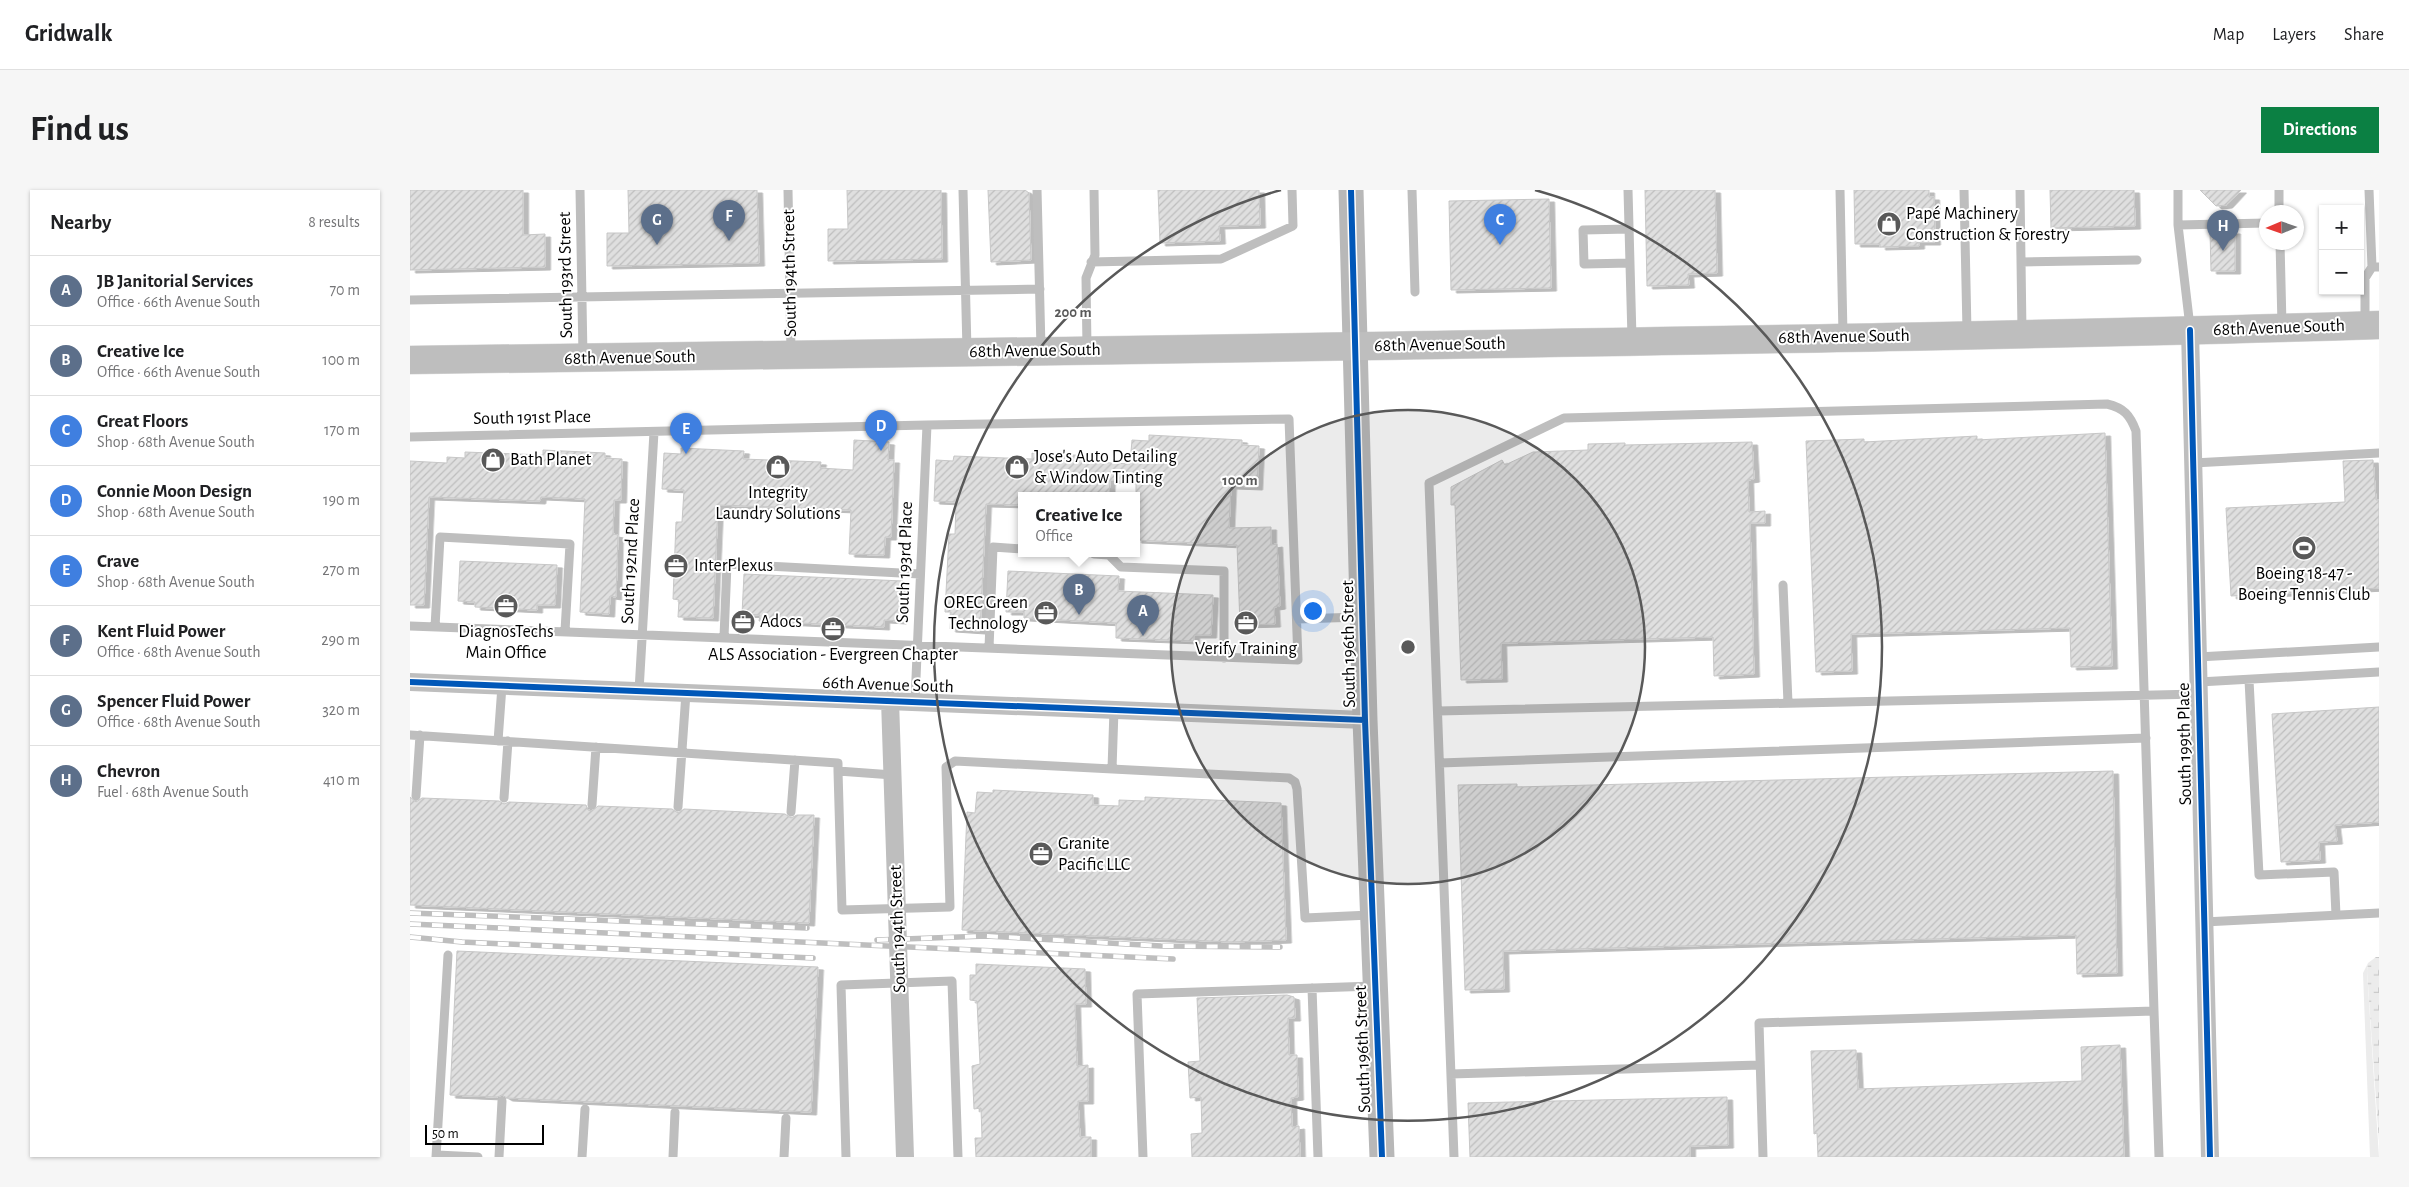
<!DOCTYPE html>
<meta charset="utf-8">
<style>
:root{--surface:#fff;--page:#f6f6f6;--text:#202124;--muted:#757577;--line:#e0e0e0;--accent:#0b8043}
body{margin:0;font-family:"Alegreya Sans",sans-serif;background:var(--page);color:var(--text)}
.controls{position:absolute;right:15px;top:15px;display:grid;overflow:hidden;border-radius:0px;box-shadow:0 1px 4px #0004}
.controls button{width:45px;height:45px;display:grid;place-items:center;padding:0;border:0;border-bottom:1px solid var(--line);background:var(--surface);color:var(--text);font:25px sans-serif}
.compass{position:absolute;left:1849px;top:15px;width:45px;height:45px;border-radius:50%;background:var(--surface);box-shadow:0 1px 4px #0004;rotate:268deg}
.scale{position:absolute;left:15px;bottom:12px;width:119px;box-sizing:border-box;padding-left:5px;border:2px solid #000;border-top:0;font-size:14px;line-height:18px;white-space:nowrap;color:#000;-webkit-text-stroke:4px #fff;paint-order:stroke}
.you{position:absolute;left:902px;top:420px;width:18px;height:18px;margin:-12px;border:4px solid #fff;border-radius:50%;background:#1a73e8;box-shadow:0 0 0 8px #1a73e833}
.badge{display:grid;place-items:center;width:32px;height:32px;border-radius:50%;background:var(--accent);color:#fff;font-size:16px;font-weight:700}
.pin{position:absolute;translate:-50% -41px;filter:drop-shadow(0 1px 2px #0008)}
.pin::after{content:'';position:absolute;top:26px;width:18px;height:15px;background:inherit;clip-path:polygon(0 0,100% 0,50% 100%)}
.popup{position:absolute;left:608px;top:302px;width:122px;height:65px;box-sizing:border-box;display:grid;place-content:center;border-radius:0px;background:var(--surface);filter:drop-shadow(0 1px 4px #0005);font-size:16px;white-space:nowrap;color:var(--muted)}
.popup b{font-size:19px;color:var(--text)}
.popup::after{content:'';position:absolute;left:50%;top:100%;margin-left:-10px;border:10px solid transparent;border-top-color:var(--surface)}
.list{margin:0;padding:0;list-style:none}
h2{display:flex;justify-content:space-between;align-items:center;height:65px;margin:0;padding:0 20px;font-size:21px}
h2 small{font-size:16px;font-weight:400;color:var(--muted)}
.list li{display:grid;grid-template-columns:32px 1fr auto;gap:15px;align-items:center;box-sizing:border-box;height:70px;padding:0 20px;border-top:1px solid var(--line)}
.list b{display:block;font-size:19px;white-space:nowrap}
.list p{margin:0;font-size:16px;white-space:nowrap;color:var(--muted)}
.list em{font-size:16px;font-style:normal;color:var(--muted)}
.map{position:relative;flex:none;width:1969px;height:967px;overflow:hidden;border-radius:0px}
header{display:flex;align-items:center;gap:30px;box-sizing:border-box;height:70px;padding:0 25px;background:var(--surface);border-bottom:1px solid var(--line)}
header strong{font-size:24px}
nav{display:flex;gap:28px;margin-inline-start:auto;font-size:18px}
.intro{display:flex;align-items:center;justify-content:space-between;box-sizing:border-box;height:120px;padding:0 30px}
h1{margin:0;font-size:35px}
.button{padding:12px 22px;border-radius:0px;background:var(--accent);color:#fff;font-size:18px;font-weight:700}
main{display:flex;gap:30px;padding:0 30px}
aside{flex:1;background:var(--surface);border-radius:0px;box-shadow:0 1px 4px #0004}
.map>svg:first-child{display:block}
</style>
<header>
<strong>Gridwalk</strong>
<nav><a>Map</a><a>Layers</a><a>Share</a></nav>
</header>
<div class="intro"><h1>Find us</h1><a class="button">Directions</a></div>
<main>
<aside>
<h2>Nearby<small>8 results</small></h2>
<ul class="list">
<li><span class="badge" style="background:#5c6f8a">A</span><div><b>JB Janitorial Services</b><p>Office · 66th Avenue South</p></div><em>70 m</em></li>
<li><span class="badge" style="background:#5c6f8a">B</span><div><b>Creative Ice</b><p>Office · 66th Avenue South</p></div><em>100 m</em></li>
<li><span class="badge" style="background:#3f7fe0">C</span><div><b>Great Floors</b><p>Shop · 68th Avenue South</p></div><em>170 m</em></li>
<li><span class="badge" style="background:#3f7fe0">D</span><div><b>Connie Moon Design</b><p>Shop · 68th Avenue South</p></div><em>190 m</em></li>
<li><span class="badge" style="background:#3f7fe0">E</span><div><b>Crave</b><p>Shop · 68th Avenue South</p></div><em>270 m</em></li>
<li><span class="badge" style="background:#5c6f8a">F</span><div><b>Kent Fluid Power</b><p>Office · 68th Avenue South</p></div><em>290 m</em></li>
<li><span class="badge" style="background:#5c6f8a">G</span><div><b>Spencer Fluid Power</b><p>Office · 68th Avenue South</p></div><em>320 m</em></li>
<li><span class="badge" style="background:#5c6f8a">H</span><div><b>Chevron</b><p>Fuel · 68th Avenue South</p></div><em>410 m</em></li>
</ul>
</aside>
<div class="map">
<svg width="1969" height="967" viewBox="0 0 1969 967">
<defs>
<pattern id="wetland-marsh" width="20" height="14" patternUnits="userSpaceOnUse" patternTransform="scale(1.25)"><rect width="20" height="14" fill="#ececec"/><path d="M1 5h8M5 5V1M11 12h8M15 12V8" fill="none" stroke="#c9c9c9"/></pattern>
<pattern id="building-hatch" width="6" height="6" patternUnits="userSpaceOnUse" patternTransform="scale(1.25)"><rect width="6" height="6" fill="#dfdfdf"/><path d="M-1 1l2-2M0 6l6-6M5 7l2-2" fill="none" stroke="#bebebe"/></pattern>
<filter id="shadow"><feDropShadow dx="5.5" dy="3" stdDeviation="0" flood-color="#0004"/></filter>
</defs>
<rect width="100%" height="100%" fill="#fff"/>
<path fill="#ececec" d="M 1958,773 L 1957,781 L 1969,967 L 1960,967 L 1953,783 Z"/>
<path fill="url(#wetland-marsh)" d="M 1966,767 L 1969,767 L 1969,953 L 1957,781 L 1958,773 Z"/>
<path fill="url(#building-hatch)" stroke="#c7c7c7" filter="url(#shadow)" d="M 0,0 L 113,0 L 113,45 L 135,44 L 135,77 L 0,80 Z
M 218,0 L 347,0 L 349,73 L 197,76 L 197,43 L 219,43 Z
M 437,0 L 531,0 L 532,69 L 418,71 L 418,39 L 438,39 Z
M 578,0 L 615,0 L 619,3 L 621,70 L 581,72 Z
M 748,0 L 849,0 L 850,35 L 809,36 L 810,51 L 750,53 Z
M 1235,0 L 1305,0 L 1307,83 L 1278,84 L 1279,95 L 1237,96 Z
M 1444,0 L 1519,0 L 1519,7 L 1524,7 L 1525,52 L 1509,52 L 1509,56 L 1470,57 L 1470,54 L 1445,54 Z
M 1640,0 L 1724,0 L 1725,36 L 1641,38 Z
M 1790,0 L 1831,0 L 1817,15 L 1806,16 Z
M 1139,9 L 1141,98 L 1041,100 L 1039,11 Z
M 1800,41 L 1825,41 L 1825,81 L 1801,81 Z
M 1695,243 L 1702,476 L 1661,477 L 1660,438 L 1441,444 L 1442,481 L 1406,482 L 1396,251 L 1454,249 L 1454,252 L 1567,246 L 1567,250 Z
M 739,245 L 832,250 L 832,255 L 849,256 L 847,297 L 821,296 L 819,338 L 861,337 L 861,355 L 867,354 L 870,416 L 864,417 L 865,434 L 830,435 L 827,355 L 726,350 L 726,291 L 700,290 L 699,306 L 612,306 L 612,315 L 576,314 L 570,441 L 540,439 L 541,422 L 535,422 L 539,344 L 545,344 L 546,312 L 524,311 L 526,270 L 543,271 L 544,266 L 622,269 L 622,263 L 684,266 L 684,272 L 720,274 L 722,250 L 739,251 Z
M 444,250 L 479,252 L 478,270 L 484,270 L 481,347 L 475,347 L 474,365 L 439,364 L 441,320 L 308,315 L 303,428 L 268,427 L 269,410 L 263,409 L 266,332 L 272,332 L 274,300 L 252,299 L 254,263 L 271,264 L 271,258 L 334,261 L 333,269 L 411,272 L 410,278 L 443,280 Z
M 1342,252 L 1344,289 L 1338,290 L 1339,322 L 1355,321 L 1355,333 L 1340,333 L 1344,484 L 1304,486 L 1303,447 L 1091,453 L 1092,489 L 1051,490 L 1045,315 L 1041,315 L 1041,297 L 1092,270 L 1095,275 L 1123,262 L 1178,260 L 1178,254 L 1215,253 L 1215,255 Z
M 133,260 L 195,263 L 195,268 L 212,269 L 211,310 L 204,310 L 203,344 L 208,345 L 206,407 L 200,406 L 199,424 L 170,422 L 175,309 L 131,307 L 130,311 L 19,307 L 14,415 L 0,415 L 0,271 L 37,273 L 37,267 L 55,268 L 55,262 L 133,265 Z
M 1963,270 L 1966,310 L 1969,310 L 1969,398 L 1821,406 L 1816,318 L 1935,312 L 1933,271 Z
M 50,371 L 147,375 L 145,415 L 127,415 L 127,420 L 65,417 L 65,412 L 48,411 Z
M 598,381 L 709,386 L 708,401 L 803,405 L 801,445 L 784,445 L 784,451 L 706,448 L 706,433 L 614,428 L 614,422 L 596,422 Z
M 334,384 L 493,391 L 491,431 L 474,430 L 474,437 L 349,431 L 350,425 L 332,424 Z
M 1969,517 L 1969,632 L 1925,635 L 1927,651 L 1909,652 L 1910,670 L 1871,672 L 1862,524 Z
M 1703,581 L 1707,783 L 1667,784 L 1666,745 L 1093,761 L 1094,799 L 1055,800 L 1048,595 L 1107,594 L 1107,597 Z
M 583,600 L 683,605 L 683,615 L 709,616 L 709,610 L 735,611 L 735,607 L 871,613 L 876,750 L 822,752 L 552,740 L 557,622 L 565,623 L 567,602 L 583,603 Z
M 0,607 L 6,612 L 12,608 L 89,611 L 94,614 L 99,612 L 176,615 L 178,620 L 182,621 L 188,616 L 262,619 L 268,623 L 274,619 L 375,624 L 381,628 L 387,625 L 404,625 L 399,733 L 0,715 Z
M 47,761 L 408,777 L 401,922 L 97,908 L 92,905 L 87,907 L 40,905 Z
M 566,774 L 675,779 L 676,814 L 665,814 L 667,876 L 678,875 L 678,911 L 668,911 L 670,947 L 681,947 L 681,967 L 566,967 L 565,948 L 572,948 L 571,918 L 564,919 L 562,876 L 570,874 L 567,811 L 560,810 L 560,785 L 566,785 Z
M 877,805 L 884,807 L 885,828 L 878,828 L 879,865 L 887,865 L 888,907 L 881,908 L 882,937 L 889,936 L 890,967 L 782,967 L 781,944 L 792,943 L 791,907 L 780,908 L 778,872 L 790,871 L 787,808 Z
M 1710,855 L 1714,967 L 1408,967 L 1407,943 L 1404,944 L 1401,861 L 1446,860 L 1448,899 L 1672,891 L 1671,857 Z
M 1317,907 L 1318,955 L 1280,956 L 1280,967 L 1060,967 L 1058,913 Z"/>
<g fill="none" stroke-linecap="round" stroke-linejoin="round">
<defs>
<path id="primary" d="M 0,170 C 300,168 600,162 900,157 C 1257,151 1613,146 1969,135"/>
</defs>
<use href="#primary" stroke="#dbdbdb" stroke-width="29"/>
<path stroke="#bebebe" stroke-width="9" d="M 170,0 L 173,166
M 378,0 L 381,162
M 553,0 L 557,160
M 627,0 L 631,158
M 1002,0 L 1005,102
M 1218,0 L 1222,148
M 1430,0 L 1433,145
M 1554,0 L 1557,141
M 1610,0 L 1612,141
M 1768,0 L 1768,35 L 1780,137
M 1869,0 L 1869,22
M 1959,0 L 1962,77
M 1768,35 L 1856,33
M 1219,39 L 1173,40 L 1174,74 L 1220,73
M 1870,52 L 1872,135
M 681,72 L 811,69 L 883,36 L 882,0
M 1611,72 L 1727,70
M 0,110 L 630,99
M 1955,133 L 1955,88 L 1962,77 L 1969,77
M 677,158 L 676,88 L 685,65 L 684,0
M 0,247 L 517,235 L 879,229 L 888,470 L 0,436
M 1783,273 L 1969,263
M 684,364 L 699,365 L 711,377 L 814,381 L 814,468
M 1373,395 L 1378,513
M 887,429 L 951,427
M 25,437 L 30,347 L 160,354 L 155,441
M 314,447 L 317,374 L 510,384
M 579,458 L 583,357 L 612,359
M 1788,467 L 1969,457
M 1839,490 L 1849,685 L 1924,682 L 1926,725
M 1789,492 L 1969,482
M 229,501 L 244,242
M 505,511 L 517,235
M 1028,521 L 1789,504
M 0,545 L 428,573 L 428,581 L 483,585
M 88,551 L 92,496
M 1030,573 L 1736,548
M 702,579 L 704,520
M 428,581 L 432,720 L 540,717 L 536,577 L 545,571 L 879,588 L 885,592 L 887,599 L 895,728 L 960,725
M 6,606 L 10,545
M 94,608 L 98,551
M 182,615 L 186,557
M 268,617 L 276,503
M 381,622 L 385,570
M 1794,732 L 1969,723
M 902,798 L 908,967
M 1041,884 L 1350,875
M 27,965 L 68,967
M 26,967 L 38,765
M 89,967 L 92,911
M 172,967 L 175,919
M 263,967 L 265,922
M 374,967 L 376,928
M 436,967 L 431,795 L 542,791 L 548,967
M 733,967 L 727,804 L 964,796
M 1044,967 L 1019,293 L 1154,228 L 1697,214 C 1714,218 1720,225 1726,241 L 1744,821
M 1353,967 L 1349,833 L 1744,821 L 1749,967"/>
<path stroke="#bebebe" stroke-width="18" d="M 1780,140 L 1800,967
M 0,492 L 955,530
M 480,510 L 495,967"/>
<path stroke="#b8b8b8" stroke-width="25" d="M 941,0 L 955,530 L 972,967"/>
<use href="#primary" stroke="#bebebe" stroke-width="28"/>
<defs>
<path id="rail" d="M 0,723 L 397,738
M 0,734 L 763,769
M 0,747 L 52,752 L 403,768
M 467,750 L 576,746 L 751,756 L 870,757"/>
</defs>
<use href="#rail" stroke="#bebebe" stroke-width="5.5"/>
<use href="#rail" stroke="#fff" stroke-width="4" stroke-dasharray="11" stroke-linecap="butt"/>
<defs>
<path id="cycleway" d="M 941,0 L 955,530 L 972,967
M 1780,140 L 1800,967
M 0,492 L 955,530"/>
</defs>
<use href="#cycleway" stroke="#fff" stroke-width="9"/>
<use href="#cycleway" stroke="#0057b8" stroke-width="6"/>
</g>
<circle cx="998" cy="457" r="237" fill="#595959" fill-opacity=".12"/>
<g fill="none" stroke="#595959" stroke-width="2.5">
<circle cx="998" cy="457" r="237"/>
<path d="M1125 0A474 474 0 1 1 871 0"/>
</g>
<defs>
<symbol id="shop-disc" viewBox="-11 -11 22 22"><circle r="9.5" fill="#595959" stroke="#fff"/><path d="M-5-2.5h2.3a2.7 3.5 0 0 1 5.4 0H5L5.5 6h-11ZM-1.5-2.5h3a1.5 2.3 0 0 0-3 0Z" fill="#fff"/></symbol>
<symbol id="stadium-disc" viewBox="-11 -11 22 22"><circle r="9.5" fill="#595959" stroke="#fff"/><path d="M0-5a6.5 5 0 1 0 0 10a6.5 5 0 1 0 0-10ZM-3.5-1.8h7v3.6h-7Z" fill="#fff"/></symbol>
<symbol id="office-disc" viewBox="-11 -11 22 22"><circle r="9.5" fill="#595959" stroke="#fff"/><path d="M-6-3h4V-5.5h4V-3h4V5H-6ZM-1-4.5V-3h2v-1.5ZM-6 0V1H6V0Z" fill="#fff"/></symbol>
</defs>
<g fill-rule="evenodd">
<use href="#shop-disc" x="1465" y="20" width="28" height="28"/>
<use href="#shop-disc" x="69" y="256" width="28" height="28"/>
<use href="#shop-disc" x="354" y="263" width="28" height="28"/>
<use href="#shop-disc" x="593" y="263" width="28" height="28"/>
<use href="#stadium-disc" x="1880" y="344" width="28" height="28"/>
<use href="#office-disc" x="252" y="362" width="28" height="28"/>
<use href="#office-disc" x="82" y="402" width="28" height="28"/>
<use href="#office-disc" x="622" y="409" width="28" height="28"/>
<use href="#office-disc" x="319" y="418" width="28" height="28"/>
<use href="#office-disc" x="822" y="419" width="28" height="28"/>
<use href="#office-disc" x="409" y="425" width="28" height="28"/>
<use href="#office-disc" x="617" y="650" width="28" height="28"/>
</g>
<g text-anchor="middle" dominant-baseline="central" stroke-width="4" stroke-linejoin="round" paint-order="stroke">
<g font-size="18" fill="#000" stroke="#fff" text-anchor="start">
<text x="1496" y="24">Papé Machinery<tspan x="1496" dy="21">Construction &amp; Forestry</tspan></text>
<text x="624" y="267">Jose's Auto Detailing<tspan x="624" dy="21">&amp; Window Tinting</tspan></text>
<text x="100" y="270">Bath Planet</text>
<text x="368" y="303" text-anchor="middle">Integrity<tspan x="368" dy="21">Laundry Solutions</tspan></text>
<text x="284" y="376">InterPlexus</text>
<text x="1894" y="384" text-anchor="middle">Boeing 18-47 -<tspan x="1894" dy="21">Boeing Tennis Club</tspan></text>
<text x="618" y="413" text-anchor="end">OREC Green<tspan x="618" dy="21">Technology</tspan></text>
<text x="350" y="432">Adocs</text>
<text x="96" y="442" text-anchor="middle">DiagnosTechs<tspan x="96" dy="21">Main Office</tspan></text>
<text x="836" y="459" text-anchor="middle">Verify Training</text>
<text x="423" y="465" text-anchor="middle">ALS Association - Evergreen Chapter</text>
<text x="648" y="654">Granite<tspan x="648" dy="21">Pacific LLC</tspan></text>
</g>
<g font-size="18" fill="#000" stroke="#fff">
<text transform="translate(380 83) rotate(-91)">South 194th Street</text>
<text transform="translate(156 85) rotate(-91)">South 193rd Street</text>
<text transform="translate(1869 138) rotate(-2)">68th Avenue South</text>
<text transform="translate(1434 147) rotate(-1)">68th Avenue South</text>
<text transform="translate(1030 155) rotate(-1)">68th Avenue South</text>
<text transform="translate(625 161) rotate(-1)">68th Avenue South</text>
<text transform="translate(220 168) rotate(-1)">68th Avenue South</text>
<text transform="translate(122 228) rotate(-1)">South 191st Place</text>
<text transform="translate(221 371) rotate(-87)">South 192nd Place</text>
<text transform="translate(495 372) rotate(-88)">South 193rd Place</text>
<text transform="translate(939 454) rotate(-91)">South 196th Street</text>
<text transform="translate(478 495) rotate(2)">66th Avenue South</text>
<text transform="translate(1775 554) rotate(-91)">South 199th Place</text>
<text transform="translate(488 739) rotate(-92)">South 194th Street</text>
<text transform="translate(953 859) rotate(-92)">South 196th Street</text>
</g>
</g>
<circle cx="998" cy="457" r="8" fill="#595959" stroke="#fff" stroke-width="2.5"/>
<g font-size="15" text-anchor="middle" font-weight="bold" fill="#595959" stroke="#fff" stroke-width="4" stroke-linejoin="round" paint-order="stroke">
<text x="663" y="127">200 m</text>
<text x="830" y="295">100 m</text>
</g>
</svg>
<div class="controls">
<button>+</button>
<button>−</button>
</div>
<svg class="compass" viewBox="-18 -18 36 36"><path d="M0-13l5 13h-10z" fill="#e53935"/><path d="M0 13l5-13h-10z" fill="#757577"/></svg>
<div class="scale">50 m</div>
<div class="you"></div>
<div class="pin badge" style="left:733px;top:446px;background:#5c6f8a">A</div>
<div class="pin badge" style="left:669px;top:425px;background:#5c6f8a">B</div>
<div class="popup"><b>Creative Ice</b>Office</div>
<div class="pin badge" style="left:1090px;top:55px;background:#3f7fe0">C</div>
<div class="pin badge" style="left:471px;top:261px;background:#3f7fe0">D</div>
<div class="pin badge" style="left:276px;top:264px;background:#3f7fe0">E</div>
<div class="pin badge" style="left:319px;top:51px;background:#5c6f8a">F</div>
<div class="pin badge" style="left:247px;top:55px;background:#5c6f8a">G</div>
<div class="pin badge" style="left:1813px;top:61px;background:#5c6f8a">H</div>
</div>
</main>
